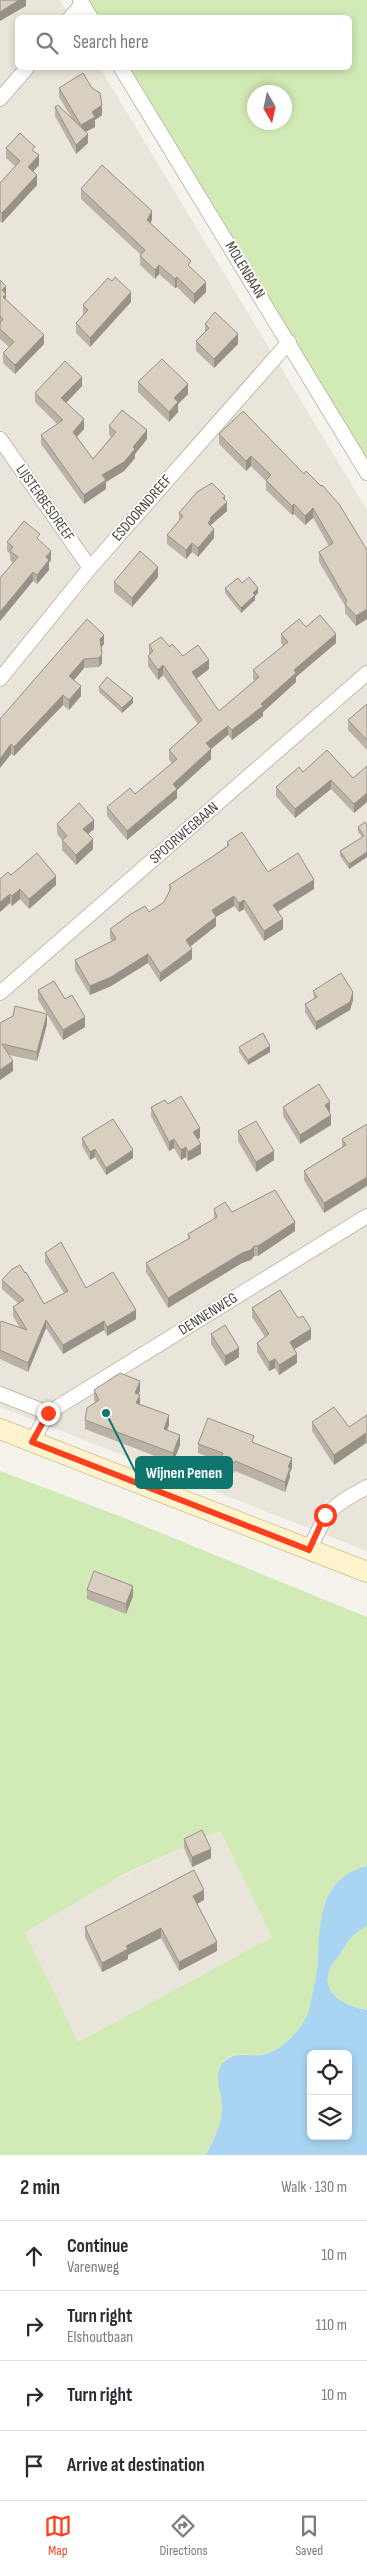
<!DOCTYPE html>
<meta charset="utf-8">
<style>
:root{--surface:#fff;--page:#f7f7f7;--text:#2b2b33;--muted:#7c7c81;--line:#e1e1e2;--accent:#fc3f1d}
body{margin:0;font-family:"Sofia Sans Condensed",sans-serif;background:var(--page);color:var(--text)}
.controls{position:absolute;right:15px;bottom:15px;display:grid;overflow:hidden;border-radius:8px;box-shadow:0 2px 8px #0003}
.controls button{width:45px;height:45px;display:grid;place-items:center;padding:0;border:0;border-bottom:1px solid var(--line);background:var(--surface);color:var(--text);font:25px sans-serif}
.compass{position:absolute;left:247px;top:85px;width:45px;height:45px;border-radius:50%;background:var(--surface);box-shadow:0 2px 8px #0003;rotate:171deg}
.stop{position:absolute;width:15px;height:15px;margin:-11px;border:4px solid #fc3f1d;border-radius:50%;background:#fff}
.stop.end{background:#fc3f1d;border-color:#fff;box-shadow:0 1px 5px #0008}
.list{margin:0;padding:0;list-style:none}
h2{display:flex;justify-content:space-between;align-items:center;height:65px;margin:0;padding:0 20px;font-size:21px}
h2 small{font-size:16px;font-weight:400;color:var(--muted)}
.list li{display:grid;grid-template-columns:32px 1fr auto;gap:15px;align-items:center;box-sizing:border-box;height:70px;padding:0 20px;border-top:1px solid var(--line)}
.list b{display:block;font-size:19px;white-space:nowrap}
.list p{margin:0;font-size:16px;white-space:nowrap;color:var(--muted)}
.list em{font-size:16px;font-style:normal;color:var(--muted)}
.icon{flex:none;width:28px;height:28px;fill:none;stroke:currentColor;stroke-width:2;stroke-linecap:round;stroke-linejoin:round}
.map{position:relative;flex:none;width:367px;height:2155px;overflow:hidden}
.search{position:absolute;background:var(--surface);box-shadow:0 2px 8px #0003;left:15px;right:15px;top:15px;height:55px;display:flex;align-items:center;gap:12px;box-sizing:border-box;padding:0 18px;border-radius:8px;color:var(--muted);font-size:19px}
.sheet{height:345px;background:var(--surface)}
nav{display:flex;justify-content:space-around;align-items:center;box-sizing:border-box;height:70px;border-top:1px solid var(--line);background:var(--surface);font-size:14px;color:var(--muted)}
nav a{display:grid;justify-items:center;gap:2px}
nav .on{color:var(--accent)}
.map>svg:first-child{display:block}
</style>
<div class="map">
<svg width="367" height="2155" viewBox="0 0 367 2155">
<rect width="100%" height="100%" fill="#f6f3ec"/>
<path fill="#eae5da" d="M 0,0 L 60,0 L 70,17 L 18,18 L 18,68 L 100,68 L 367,510 L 367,1551 L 0,1407 Z
M 220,1831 L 272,1937 L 78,2042 L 24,1931 L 111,1881 Z"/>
<path fill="#d2eab5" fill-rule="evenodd" d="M 85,0 L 367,0 L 367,466 L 124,68 L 350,68 L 350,18 L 95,17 ZM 255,92 L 284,92 L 284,122 L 255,122 Z
M 0,1471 L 122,1517 L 367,1617 L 367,1866 C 321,1877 321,1919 318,1958 C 317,1975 314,1993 309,2010 C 303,2029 281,2052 261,2055 C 247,2057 232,2049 222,2064 C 213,2080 224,2096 222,2112 C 220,2127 213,2142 206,2155 L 0,2155 ZM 220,1831 L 272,1937 L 78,2042 L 25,1932 L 124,1874 Z
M 367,1926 L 367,2010 C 346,2007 318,1993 331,1967 C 333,1962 337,1958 340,1954 C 348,1941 353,1933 367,1926 Z"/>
<path fill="#a9d4f2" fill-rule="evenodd" d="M 367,1866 L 367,1926 C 353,1933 348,1941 340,1954 C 337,1958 333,1962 331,1967 C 318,1993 346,2007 367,2010 L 367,2155 L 206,2155 C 213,2142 220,2127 222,2112 C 224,2096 212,2079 222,2064 C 233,2050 247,2057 261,2055 C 281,2052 303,2029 309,2010 C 313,1993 317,1975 318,1958 C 320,1919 321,1877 367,1866 ZM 311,2054 L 348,2054 L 348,2136 L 311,2136 Z"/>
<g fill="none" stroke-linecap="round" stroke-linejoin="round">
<defs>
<path id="minor" d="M 80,0 L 91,18
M 70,18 L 82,4
M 121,68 L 367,473
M 0,99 L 27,68
M 0,439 L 90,568
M 0,679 L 90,568 L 289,342
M 0,993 L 367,673
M 0,1394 L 48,1413
M 32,1442 L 48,1413 L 367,1216
M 309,1550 C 328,1510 328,1508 367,1487"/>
<path id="secondary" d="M 0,1429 L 367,1572"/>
</defs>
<use href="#minor" stroke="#c2bbae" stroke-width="16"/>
<use href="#secondary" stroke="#d6c79b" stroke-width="22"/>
<use href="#minor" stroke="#fff" stroke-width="14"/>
<use href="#secondary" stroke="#fff3cd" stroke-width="20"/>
</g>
<path fill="#bab2a6" d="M 59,88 L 102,115 L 95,120 L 95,127 L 86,132 L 88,143 L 76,154 L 55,116 L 55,107 L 71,117 L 59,97 Z
M 6,148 L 35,152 L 39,165 L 33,171 L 37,185 L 2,223 L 0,221 L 0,183 L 15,166 L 6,158 Z
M 81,189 L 152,220 L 150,223 L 191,268 L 206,292 L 194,304 L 177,287 L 175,288 L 159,274 L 155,279 L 140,265 L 140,256 L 141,255 L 81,199 Z
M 0,280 L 6,296 L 6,299 L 44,344 L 15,374 L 3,363 L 3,353 L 9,347 L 0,339 Z
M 131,302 L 90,347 L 76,333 L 76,323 L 83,315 L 83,305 Z
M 205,324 L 238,344 L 214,368 L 196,351 L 196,341 L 205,332 Z
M 138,382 L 188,394 L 178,404 L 178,412 L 169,422 L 138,392 Z
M 82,386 L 66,403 L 84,429 L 77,437 L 93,459 L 111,437 L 109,435 L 109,426 L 147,439 L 135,454 L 135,458 L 124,471 L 106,482 L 106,489 L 84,504 L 41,444 L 41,435 L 57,424 L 35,402 L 35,393 Z
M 243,411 L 367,550 L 367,619 L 356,626 L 345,613 L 345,606 L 319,562 L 319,552 L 329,546 L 313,518 L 305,525 L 294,514 L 292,515 L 266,490 L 266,481 L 251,466 L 246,471 L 219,444 L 219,434 Z
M 225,500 L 227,511 L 211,525 L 214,538 L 198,557 L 192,552 L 186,559 L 167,544 L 167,535 L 179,521 L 179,513 Z
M 40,541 L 51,560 L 49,563 L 49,570 L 37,584 L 33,581 L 0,621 L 0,578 L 13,563 L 10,560 L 10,554 L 7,551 L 7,542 Z
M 158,577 L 132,607 L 114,592 L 114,582 Z
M 242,583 L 258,593 L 255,596 L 255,600 L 241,613 L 225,593 L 225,588 Z
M 306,627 L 336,643 L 296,677 L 296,682 L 263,712 L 263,716 L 232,740 L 228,735 L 211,749 L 211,759 L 177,790 L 177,798 L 127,840 L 107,816 L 107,807 L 135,794 L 172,763 L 169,760 L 169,750 L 198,724 L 163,675 L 158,680 L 148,666 L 148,656 L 149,655 L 149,645 L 170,647 L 183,656 L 209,669 L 196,679 L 219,711 L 255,681 L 253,679 L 253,670 L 283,646 L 281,643 L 281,634 Z
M 104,644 L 101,647 L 102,663 L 99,667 L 84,668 L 74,680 L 81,696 L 69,710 L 63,705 L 14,756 L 11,754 L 0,768 L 0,719 Z
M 99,687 L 133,703 L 122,713 L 99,692 Z
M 367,704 L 367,750 L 348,730 L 348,720 Z
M 367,766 L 367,802 L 354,813 L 331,789 L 295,818 L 276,796 L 276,787 L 303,772 L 353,778 Z
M 57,824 L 94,829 L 88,834 L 93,849 L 76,865 L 62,850 L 62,840 L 57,834 Z
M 367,825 L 367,857 L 349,869 L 340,856 L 340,851 L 362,837 L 358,832 L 358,827 Z
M 227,842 L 268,872 L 314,889 L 278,912 L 283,929 L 264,941 L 244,909 L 239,912 L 234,906 L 216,917 L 216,926 L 190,946 L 192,959 L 160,982 L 148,963 L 111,986 L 90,995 L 75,970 L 75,960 L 112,941 L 110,938 L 110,929 L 149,912 L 164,902 L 169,892 L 169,885 L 215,855 L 227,846 Z
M 11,875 L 56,885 L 29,909 L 20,899 L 12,906 L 10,903 L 0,912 Z
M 38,990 L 65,999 L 85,1027 L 63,1040 L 38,1000 Z
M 313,991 L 353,1000 L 350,1010 L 316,1030 L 305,1012 L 305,1004 L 314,999 Z
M 0,1023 L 47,1024 L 37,1061 L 9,1055 L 13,1071 L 0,1080 Z
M 239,1047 L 270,1052 L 248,1065 L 239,1052 Z
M 168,1104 L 200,1138 L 198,1139 L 201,1154 L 188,1161 L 186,1157 L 181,1160 L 174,1148 L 169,1151 L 151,1116 L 151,1107 Z
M 283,1107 L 330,1112 L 331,1125 L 300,1144 L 283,1116 Z
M 367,1124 L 324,1213 L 304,1180 L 304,1171 L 342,1147 L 342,1139 Z
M 238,1131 L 274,1160 L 256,1172 L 238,1141 Z
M 82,1138 L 133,1158 L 106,1175 L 95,1157 L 90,1160 L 82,1146 Z
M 214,1209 L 232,1212 L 295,1231 L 258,1256 L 254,1256 L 251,1260 L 242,1263 L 168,1308 L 146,1272 L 146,1263 L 188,1239 L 188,1234 L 214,1219 Z
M 45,1253 L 86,1288 L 136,1319 L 107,1336 L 104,1330 L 63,1354 L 46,1328 L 28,1372 L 0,1359 L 0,1323 L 20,1328 L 13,1316 L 13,1307 L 18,1303 L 2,1289 L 2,1280 L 44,1304 L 64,1293 L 45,1262 Z
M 252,1308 L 311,1339 L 294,1349 L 297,1363 L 279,1375 L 275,1368 L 269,1371 L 257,1352 L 257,1343 L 265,1337 L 252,1317 Z
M 211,1334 L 239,1357 L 225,1366 L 211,1344 Z
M 94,1390 L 140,1391 L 138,1394 L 140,1404 L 169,1425 L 167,1430 L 180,1445 L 173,1463 L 85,1429 L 85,1420 L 95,1402 L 94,1400 Z
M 367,1415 L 367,1444 L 366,1443 L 334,1465 L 312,1431 L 312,1422 L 349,1427 Z
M 254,1443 L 292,1468 L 290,1472 L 290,1477 L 285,1492 L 235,1471 L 234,1473 L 221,1468 L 221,1462 L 198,1453 L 198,1444 Z
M 87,1590 L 133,1596 L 126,1614 L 87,1599 Z
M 184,1839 L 211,1858 L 192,1867 L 184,1848 Z
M 204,1900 L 197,1904 L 217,1951 L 179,1971 L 161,1938 L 128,1955 L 128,1959 L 102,1972 L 85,1937 L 85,1927 Z"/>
<path fill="#979187" d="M 19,0 L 26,0 L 26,6 L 0,21 L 0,12 Z
M 102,105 L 102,115 L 95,120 L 95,127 L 81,134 L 81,125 L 92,112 Z
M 88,134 L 88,143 L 76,154 L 76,145 Z
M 39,155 L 39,165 L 28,177 L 28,167 Z
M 37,175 L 37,185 L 2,223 L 2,213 Z
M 152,211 L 152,220 L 147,229 L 147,220 Z
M 159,265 L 159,274 L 155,279 L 155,270 Z
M 177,277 L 177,287 L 175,288 L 175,279 Z
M 206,282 L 206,292 L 194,304 L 194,294 Z
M 6,286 L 6,304 L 3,306 L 2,290 Z
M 131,292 L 131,302 L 90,347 L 90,338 Z
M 238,334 L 238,344 L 214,368 L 214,359 Z
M 44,335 L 44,344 L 15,374 L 15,365 Z
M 82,377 L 82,386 L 61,408 L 61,398 Z
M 188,384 L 188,394 L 178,404 L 178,412 L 169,422 L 169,412 L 174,398 Z
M 84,419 L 84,429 L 73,441 L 73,432 Z
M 147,430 L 147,439 L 135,454 L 135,458 L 124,471 L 106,482 L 106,489 L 84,504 L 84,495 L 102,475 L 133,447 Z
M 251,456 L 251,466 L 246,471 L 246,461 Z
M 225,496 L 225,503 L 227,502 L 227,511 L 211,525 L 211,528 L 208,523 L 210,518 Z
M 294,504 L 294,514 L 292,515 L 292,506 Z
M 313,508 L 313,518 L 305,525 L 305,516 Z
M 214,529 L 214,538 L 198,557 L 198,548 Z
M 192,543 L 192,552 L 186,559 L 186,550 Z
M 51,551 L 51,560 L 49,563 L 49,570 L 37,584 L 37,575 L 46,557 Z
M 158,567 L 158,577 L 132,607 L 132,598 Z
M 33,572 L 33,581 L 0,621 L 0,612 Z
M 258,588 L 258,593 L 255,596 L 255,600 L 241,613 L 241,608 L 253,593 Z
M 367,609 L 367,619 L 356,626 L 356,616 Z
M 336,634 L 336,643 L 296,677 L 296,682 L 263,712 L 263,716 L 232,740 L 232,730 L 261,704 L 294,670 Z
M 104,635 L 104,644 L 100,649 L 100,639 Z
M 102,654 L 102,663 L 99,667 L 99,658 Z
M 84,659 L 84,668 L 69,686 L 69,676 Z
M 209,660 L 209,669 L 192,682 L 192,672 Z
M 163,665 L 163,675 L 158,680 L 158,670 Z
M 81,686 L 81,696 L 69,710 L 69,700 Z
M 63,695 L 63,705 L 14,756 L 14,747 Z
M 133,698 L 133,703 L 122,713 L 122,708 Z
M 228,726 L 228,735 L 206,753 L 206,743 Z
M 11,744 L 11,754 L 0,768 L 0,759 Z
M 211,749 L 211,759 L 177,790 L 177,798 L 127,840 L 127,831 L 173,784 Z
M 331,780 L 331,789 L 295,818 L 295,809 Z
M 367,793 L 367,802 L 354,813 L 354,804 Z
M 94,820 L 94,829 L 83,838 L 83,829 Z
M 93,839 L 93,849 L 76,865 L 76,855 Z
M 367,852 L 367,857 L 349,869 L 349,864 Z
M 56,876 L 56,885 L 29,909 L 29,899 Z
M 314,880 L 314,889 L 273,914 L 273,905 Z
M 20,889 L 20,899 L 12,906 L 12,896 Z
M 10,894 L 10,903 L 0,912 L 0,902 Z
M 234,896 L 234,906 L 216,917 L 216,926 L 186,950 L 186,940 L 212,910 Z
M 244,900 L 244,909 L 239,912 L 239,903 Z
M 283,919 L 283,929 L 264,941 L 264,931 Z
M 192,949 L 192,959 L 160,982 L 160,973 Z
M 148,954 L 148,963 L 111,986 L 90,995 L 90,986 Z
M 353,992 L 353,1000 L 350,1010 L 316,1030 L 316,1022 Z
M 47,1014 L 47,1024 L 37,1061 L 37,1052 Z
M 85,1017 L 85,1027 L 63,1040 L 63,1030 Z
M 270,1046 L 270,1052 L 248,1065 L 248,1060 Z
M 13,1061 L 13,1071 L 0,1080 L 0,1070 Z
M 330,1102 L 330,1112 L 325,1114 L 325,1105 Z
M 331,1115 L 331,1125 L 300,1144 L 300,1135 Z
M 200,1128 L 200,1138 L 193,1142 L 193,1132 Z
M 174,1139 L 174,1148 L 169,1151 L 169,1142 Z
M 201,1144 L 201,1154 L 188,1161 L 188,1152 Z
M 186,1147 L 186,1157 L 181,1160 L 181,1150 Z
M 95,1149 L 95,1157 L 90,1160 L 90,1152 Z
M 133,1150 L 133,1158 L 106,1175 L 106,1168 Z
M 274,1151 L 274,1160 L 256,1172 L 256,1162 Z
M 367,1177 L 367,1186 L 324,1213 L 324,1203 Z
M 295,1222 L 295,1231 L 258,1256 L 258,1246 Z
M 254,1246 L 254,1256 L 251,1260 L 242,1263 L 168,1308 L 168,1298 Z
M 136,1310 L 136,1319 L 107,1336 L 107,1327 Z
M 46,1320 L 46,1328 L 28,1372 L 28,1363 Z
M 104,1321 L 104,1330 L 63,1354 L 63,1345 Z
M 311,1329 L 311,1339 L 290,1352 L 290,1342 Z
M 239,1348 L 239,1357 L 225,1366 L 225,1356 Z
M 297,1354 L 297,1363 L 279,1375 L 279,1365 Z
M 275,1359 L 275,1368 L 269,1371 L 269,1362 Z
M 140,1381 L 140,1391 L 135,1403 L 135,1393 Z
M 140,1395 L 140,1405 L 136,1403 Z
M 169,1415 L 169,1425 L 164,1439 L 164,1429 Z
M 366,1433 L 366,1443 L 334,1465 L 334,1455 Z
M 180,1435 L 180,1445 L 173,1463 L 173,1453 Z
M 292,1458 L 292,1468 L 290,1472 L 290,1477 L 285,1492 L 285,1482 L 288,1467 Z
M 133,1586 L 133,1596 L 126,1614 L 126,1604 Z
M 211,1849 L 211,1858 L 192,1867 L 192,1857 Z
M 204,1890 L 204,1900 L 193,1906 L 193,1896 Z
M 161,1928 L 161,1938 L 128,1955 L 128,1959 L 102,1972 L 102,1963 L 126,1946 Z
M 217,1942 L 217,1951 L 179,1971 L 179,1962 Z"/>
<path fill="#d8cfc1" stroke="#979187" d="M 0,0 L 19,0 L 0,12 Z
M 83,73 L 92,88 L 100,93 L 102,105 L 92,112 L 95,117 L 81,125 L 59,88 Z
M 58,105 L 88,134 L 76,145 L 55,107 Z
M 20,133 L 35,147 L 32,150 L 39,155 L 28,167 L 37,175 L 2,213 L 0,211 L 0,183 L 20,161 L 6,148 Z
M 102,165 L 152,211 L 147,220 L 191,261 L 188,265 L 206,282 L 194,294 L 177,277 L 175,279 L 159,265 L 155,270 L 140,256 L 145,250 L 81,189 Z
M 115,277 L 131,292 L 90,338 L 76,323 L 88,310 L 83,305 L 108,278 L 112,281 Z
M 0,280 L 6,286 L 2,290 L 6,294 L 3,297 L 44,335 L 15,365 L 3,353 L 14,342 L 0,329 L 0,323 L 3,319 L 0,316 Z
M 215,312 L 238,334 L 214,359 L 196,341 L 209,328 L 205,324 Z
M 162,359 L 188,384 L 174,398 L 178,402 L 169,412 L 138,382 Z
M 65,361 L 82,377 L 61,398 L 84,419 L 73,432 L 93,459 L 116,432 L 109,426 L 122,410 L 147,430 L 133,447 L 135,449 L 124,462 L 102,475 L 106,480 L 84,495 L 41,435 L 63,420 L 35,393 Z
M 243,411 L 304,474 L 306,471 L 321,486 L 322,485 L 339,504 L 367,550 L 367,609 L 356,616 L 345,604 L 347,601 L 319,552 L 333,543 L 313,508 L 305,516 L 294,504 L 292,506 L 266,480 L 271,475 L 251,456 L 246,461 L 219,434 Z
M 212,483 L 225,496 L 223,498 L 227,502 L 210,518 L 211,519 L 208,523 L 214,529 L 198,548 L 192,543 L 186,550 L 167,535 L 183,516 L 179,513 L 197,492 Z
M 24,521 L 40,534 L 37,538 L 51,551 L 46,557 L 49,560 L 37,575 L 33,572 L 0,612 L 0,578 L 18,557 L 10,551 L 13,547 L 7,542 Z
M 140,551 L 158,567 L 132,598 L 114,582 Z
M 249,577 L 258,588 L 253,593 L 255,595 L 241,608 L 225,588 L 238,578 L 242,583 Z
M 320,615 L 336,634 L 294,670 L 296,673 L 261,704 L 263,706 L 232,730 L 228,726 L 206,743 L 211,749 L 173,784 L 177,789 L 127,831 L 107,807 L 130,788 L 135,794 L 177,759 L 169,750 L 202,720 L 163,665 L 158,670 L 148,656 L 153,651 L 149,645 L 161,637 L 170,647 L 172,644 L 183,656 L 198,645 L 209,660 L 192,672 L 219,711 L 259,677 L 253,670 L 288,642 L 281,634 L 299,619 L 306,627 Z
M 87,619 L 104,635 L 100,639 L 102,654 L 99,658 L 84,659 L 69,676 L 81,686 L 69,700 L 63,695 L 14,747 L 11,744 L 0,759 L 0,719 Z
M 107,677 L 133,698 L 122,708 L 99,687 Z
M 367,704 L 367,740 L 348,720 Z
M 327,750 L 353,778 L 367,766 L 367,793 L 354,804 L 331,780 L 295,809 L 276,787 L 299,767 L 303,772 Z
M 79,803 L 94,820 L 83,829 L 93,839 L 76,855 L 62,840 L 67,836 L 57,824 Z
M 365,822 L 367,825 L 367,852 L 349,864 L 340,851 L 364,836 L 358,827 Z
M 242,832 L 268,872 L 298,853 L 314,880 L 273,905 L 283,919 L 264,931 L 244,900 L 239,903 L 234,896 L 212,910 L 216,917 L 186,940 L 192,949 L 160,973 L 148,954 L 111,977 L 90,986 L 75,960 L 116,939 L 110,929 L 131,914 L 145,906 L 149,912 L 164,902 L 171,888 L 169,885 L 215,855 L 229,845 L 227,842 Z
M 37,853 L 56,876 L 29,899 L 20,889 L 12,896 L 10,894 L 0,902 L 0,879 L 8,872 L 11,875 Z
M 341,973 L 353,992 L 350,1002 L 316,1022 L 305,1004 L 317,997 L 313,991 Z
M 54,981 L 65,999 L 72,995 L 85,1017 L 63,1030 L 38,990 Z
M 15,1006 L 47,1014 L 37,1052 L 2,1044 L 13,1061 L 0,1070 L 0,1023 L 13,1016 Z
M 263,1033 L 270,1046 L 248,1060 L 239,1047 Z
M 319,1084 L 330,1102 L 325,1105 L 331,1115 L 300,1135 L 283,1107 Z
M 181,1096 L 200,1128 L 193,1132 L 201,1144 L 188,1152 L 186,1147 L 181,1150 L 174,1139 L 169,1142 L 151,1107 L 165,1100 L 168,1104 Z
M 113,1119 L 133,1150 L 106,1168 L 95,1149 L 90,1152 L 82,1138 Z
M 256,1121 L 274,1151 L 256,1162 L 238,1131 Z
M 367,1124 L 367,1177 L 324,1203 L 304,1171 L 346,1145 L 342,1139 Z
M 275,1190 L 295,1222 L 258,1246 L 254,1246 L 251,1250 L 242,1253 L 168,1298 L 146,1263 L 190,1238 L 188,1234 L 217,1217 L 214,1209 L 225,1202 L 232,1212 Z
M 61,1242 L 86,1288 L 113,1272 L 136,1310 L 107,1327 L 104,1321 L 63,1345 L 46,1320 L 28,1363 L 0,1350 L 0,1323 L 1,1321 L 27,1330 L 13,1307 L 24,1300 L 2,1280 L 12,1269 L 20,1265 L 25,1273 L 26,1272 L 44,1304 L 68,1291 L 45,1253 Z
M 280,1290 L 298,1318 L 303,1316 L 311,1329 L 290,1342 L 297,1354 L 279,1365 L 275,1359 L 269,1362 L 257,1343 L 269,1334 L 252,1308 Z
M 225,1325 L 239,1348 L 225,1356 L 211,1334 Z
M 120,1373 L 140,1381 L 135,1393 L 140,1395 L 136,1403 L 169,1415 L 164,1429 L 180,1435 L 173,1453 L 85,1420 L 87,1408 L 99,1400 L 94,1390 Z
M 334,1407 L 349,1427 L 367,1415 L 367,1434 L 366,1433 L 334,1455 L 312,1422 Z
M 208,1418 L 254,1436 L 252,1442 L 292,1458 L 288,1467 L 290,1468 L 285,1482 L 235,1461 L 234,1463 L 221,1458 L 223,1453 L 198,1444 Z
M 94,1571 L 133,1586 L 126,1604 L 87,1590 Z
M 202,1830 L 211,1849 L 192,1857 L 184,1839 Z
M 194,1870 L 204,1890 L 193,1896 L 217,1942 L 179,1962 L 161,1928 L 126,1946 L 128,1949 L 102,1963 L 85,1927 Z"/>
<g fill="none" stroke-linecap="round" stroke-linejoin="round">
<path stroke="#fc3f1d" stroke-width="6" d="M 48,1413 L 32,1442 L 309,1550 L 325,1515"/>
</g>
<g text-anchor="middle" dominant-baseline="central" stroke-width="4" stroke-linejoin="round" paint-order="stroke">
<g font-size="15" fill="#4b4439" stroke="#fff">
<text transform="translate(245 270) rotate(59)">MOLENBAAN</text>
<text transform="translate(45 503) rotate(55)">LIJSTERBESDREEF</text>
<text transform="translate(142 508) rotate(-49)">ESDOORNDREEF</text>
<text transform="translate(184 833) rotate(-41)">SPOORWEGBAAN</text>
<text transform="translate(208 1314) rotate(-32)">DENNENWEG</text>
</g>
</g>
<path fill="none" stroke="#0f766e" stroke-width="2" d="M106 1413L136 1473"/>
<circle fill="#0f766e" stroke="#fff" stroke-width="2" cx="106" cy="1413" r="5"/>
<rect fill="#0f766e" stroke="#0f766e" stroke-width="2" x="136" y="1457" width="96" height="31" rx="5"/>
<g font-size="16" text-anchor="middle" font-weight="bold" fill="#fff">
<text x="184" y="1478">Wijnen Penen</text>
</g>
</svg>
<div class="controls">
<button><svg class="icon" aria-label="locate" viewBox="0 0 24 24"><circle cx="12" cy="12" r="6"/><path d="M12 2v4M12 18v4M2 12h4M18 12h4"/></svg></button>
<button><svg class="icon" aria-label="layers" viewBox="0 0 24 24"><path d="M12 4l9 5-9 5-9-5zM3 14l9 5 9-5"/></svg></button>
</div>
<svg class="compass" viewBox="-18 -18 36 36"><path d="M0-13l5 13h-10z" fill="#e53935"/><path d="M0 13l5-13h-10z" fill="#7c7c81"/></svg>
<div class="stop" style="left:325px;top:1515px"></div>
<div class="stop end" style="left:48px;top:1413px"></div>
<div class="search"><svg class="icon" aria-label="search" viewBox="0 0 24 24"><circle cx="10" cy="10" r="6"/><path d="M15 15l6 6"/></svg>Search here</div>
</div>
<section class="sheet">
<h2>2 min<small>Walk · 130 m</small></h2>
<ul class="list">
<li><svg class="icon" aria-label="ahead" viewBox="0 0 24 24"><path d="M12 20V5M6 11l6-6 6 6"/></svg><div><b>Continue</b><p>Varenweg</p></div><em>10 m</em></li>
<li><svg class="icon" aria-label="right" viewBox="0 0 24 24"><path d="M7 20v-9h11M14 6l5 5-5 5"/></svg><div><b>Turn right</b><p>Elshoutbaan</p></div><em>110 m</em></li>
<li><svg class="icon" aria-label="right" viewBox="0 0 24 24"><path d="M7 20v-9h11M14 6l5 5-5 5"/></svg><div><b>Turn right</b></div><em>10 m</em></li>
<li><svg class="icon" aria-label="arrive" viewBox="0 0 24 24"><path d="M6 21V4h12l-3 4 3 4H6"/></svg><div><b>Arrive at destination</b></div></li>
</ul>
</section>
<nav>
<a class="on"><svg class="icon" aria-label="map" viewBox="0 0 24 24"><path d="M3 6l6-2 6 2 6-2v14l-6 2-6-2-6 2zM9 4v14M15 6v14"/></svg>Map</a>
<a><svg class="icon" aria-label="directions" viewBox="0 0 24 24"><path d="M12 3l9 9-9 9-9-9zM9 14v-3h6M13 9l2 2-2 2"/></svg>Directions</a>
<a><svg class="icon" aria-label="saved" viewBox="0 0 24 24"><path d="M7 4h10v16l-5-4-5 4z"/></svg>Saved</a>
</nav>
